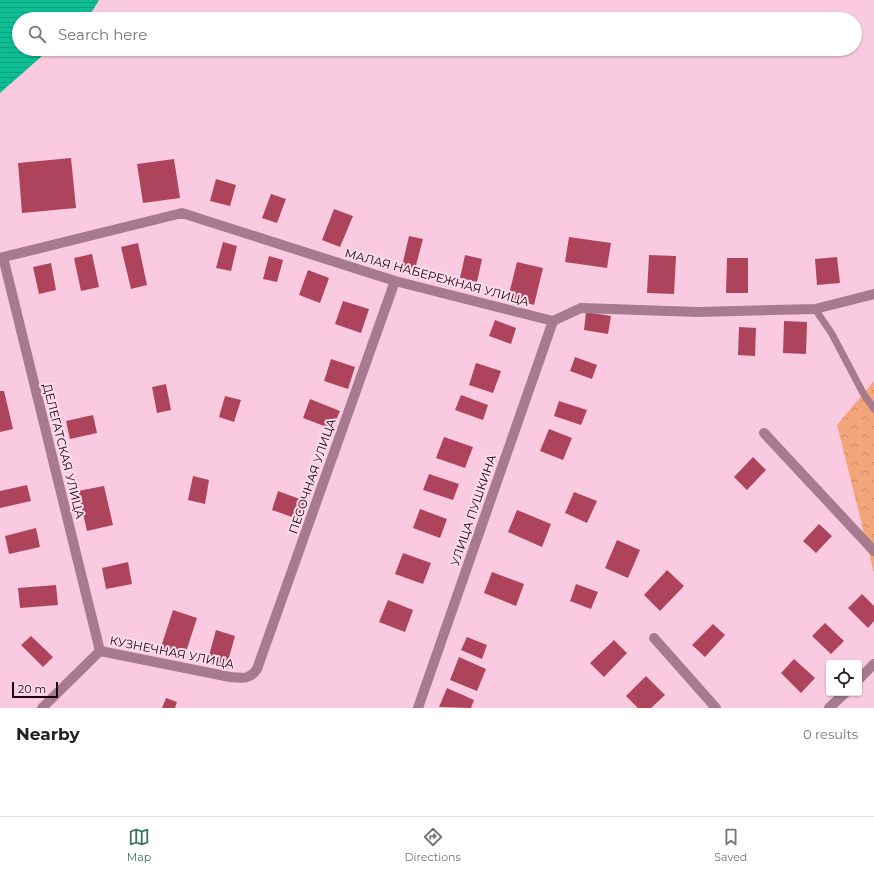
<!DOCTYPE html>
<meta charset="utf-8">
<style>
:root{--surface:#fff;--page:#f6f6f6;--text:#222;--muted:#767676;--line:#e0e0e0;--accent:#387561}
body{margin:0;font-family:Montserrat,sans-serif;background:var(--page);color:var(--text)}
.controls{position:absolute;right:12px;bottom:12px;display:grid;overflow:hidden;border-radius:4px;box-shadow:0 1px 3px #0004}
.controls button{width:36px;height:36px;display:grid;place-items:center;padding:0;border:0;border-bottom:1px solid var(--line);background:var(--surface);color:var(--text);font:20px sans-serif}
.scale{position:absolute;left:12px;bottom:10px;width:46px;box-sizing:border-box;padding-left:4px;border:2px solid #1a030f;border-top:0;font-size:11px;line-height:14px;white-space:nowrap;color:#1a030f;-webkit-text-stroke:3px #fdddeb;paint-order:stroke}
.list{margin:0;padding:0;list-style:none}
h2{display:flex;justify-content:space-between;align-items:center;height:52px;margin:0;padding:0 16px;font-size:17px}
h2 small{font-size:13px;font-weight:400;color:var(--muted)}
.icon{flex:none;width:22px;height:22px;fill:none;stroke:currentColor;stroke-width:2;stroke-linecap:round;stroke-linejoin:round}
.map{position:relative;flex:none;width:874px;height:708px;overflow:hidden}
.search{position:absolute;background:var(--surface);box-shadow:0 1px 3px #0004;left:12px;right:12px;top:12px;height:44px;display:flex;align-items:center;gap:10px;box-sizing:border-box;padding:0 14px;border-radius:22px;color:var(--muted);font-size:15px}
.sheet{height:108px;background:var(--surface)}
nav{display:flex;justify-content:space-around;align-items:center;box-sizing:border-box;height:56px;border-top:1px solid var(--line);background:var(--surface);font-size:11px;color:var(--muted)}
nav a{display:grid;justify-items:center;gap:2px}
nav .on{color:var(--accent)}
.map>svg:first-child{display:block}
</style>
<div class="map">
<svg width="874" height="708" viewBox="0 0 874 708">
<defs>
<pattern id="park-crowns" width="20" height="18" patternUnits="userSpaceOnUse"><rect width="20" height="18" fill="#f3a57a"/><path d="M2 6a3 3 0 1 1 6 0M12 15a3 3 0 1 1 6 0" fill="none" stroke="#d08c68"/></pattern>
<pattern id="water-rules" width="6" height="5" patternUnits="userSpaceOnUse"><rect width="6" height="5" fill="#0dbd93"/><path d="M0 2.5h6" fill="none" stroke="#0ca17e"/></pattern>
</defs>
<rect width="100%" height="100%" fill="#facbe0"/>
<path fill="url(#park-crowns)" d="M 874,381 L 874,573 L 837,425 Z"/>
<path fill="url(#water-rules)" d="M 0,0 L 99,0 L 93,10 L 83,19 L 19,19 L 19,49 L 50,49 L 0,93 Z"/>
<path fill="#ae445b" d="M 71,158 L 76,208 L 22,213 L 18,163 Z
M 174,159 L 180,198 L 143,203 L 137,164 Z
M 216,179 L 236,185 L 230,206 L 210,201 Z
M 271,194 L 286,199 L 277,223 L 262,218 Z
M 334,209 L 353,216 L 340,247 L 322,240 Z
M 409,236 L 423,239 L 415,269 L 402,266 Z
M 569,237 L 611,243 L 607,268 L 565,262 Z
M 223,242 L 237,246 L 231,271 L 216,268 Z
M 138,243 L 147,285 L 131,289 L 121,247 Z
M 92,254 L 99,287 L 81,291 L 74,258 Z
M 465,255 L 482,259 L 477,282 L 460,278 Z
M 649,255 L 676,256 L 674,294 L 647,293 Z
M 269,256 L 283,260 L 277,282 L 263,279 Z
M 837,257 L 840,283 L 817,285 L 815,259 Z
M 727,258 L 748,258 L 748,293 L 726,293 Z
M 517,262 L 543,268 L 534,305 L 508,298 Z
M 51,263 L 56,290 L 39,294 L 33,267 Z
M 308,270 L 329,278 L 320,303 L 299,295 Z
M 343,301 L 369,309 L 361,333 L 335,324 Z
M 586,312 L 611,316 L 608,334 L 584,330 Z
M 495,320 L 516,328 L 511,344 L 489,336 Z
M 784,321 L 807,322 L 806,354 L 783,353 Z
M 739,327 L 756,328 L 755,356 L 738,355 Z
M 575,357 L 597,365 L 592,379 L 570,371 Z
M 331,359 L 355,367 L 348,389 L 324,381 Z
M 476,363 L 501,371 L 493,393 L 469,385 Z
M 166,384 L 171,410 L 157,413 L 152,387 Z
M 0,391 L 4,391 L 13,429 L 0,432 Z
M 461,395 L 488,405 L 483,420 L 455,410 Z
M 225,396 L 241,400 L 234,422 L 219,417 Z
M 310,399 L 340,411 L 332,429 L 303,418 Z
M 559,401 L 587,410 L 581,425 L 554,416 Z
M 93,415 L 97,433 L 70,439 L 66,421 Z
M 549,429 L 572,438 L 563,460 L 540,451 Z
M 444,437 L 473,447 L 465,468 L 436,458 Z
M 753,457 L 766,470 L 747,490 L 734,477 Z
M 429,474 L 459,484 L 453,500 L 423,490 Z
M 193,476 L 209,480 L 205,504 L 188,500 Z
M 27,485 L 31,501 L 0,508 L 0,491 Z
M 104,486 L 113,525 L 87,531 L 78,491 Z
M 278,491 L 305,501 L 298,519 L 272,510 Z
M 574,492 L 597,501 L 587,523 L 565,513 Z
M 420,509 L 447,519 L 440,538 L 413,528 Z
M 517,510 L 551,524 L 542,547 L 508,532 Z
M 819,524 L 832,536 L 816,553 L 803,541 Z
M 36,528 L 40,547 L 9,554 L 5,536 Z
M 617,540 L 640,550 L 628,578 L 605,568 Z
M 403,553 L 431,563 L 423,584 L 395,574 Z
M 128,562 L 132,584 L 106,589 L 102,568 Z
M 667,570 L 684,586 L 660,611 L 644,595 Z
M 492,572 L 524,584 L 516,606 L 484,593 Z
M 576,584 L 598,592 L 591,609 L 570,601 Z
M 56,585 L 58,605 L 20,608 L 18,588 Z
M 862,594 L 874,606 L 874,621 L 868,628 L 848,608 Z
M 388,600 L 413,610 L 405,632 L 379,622 Z
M 173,610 L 197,618 L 184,658 L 160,650 Z
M 825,623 L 844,641 L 831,654 L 812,636 Z
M 713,624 L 725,635 L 705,657 L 692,645 Z
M 216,630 L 235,636 L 226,668 L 207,663 Z
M 31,636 L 53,657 L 43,667 L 21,645 Z
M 467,637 L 487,645 L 482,659 L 461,650 Z
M 614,640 L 627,653 L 604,677 L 590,663 Z
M 459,657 L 486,669 L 477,691 L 450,680 Z
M 794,659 L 815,678 L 801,693 L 781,673 Z
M 646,676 L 665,695 L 651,708 L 638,708 L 626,696 Z
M 447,688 L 474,700 L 471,708 L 439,707 Z
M 166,698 L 177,702 L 175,708 L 162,708 Z"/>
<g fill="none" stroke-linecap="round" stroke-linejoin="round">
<path stroke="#a77a8f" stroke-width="7" d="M 815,309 L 832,334 L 863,393 L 874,409"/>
<path stroke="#a77a8f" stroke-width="10" d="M 3,257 L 100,651
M 0,258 L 182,213 L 395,281 L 553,321 L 581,308 L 698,312 L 815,309 L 874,294
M 764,433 L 874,551
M 654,638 L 716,708
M 859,679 L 874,664
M 42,708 L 100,651 L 230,677 C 242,678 250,680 257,669 L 395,281
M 418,708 L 553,321
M 829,708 L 845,693"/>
</g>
<g text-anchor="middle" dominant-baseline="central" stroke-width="4" stroke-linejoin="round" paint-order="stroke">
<g font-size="12" fill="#1a030f" stroke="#fdddeb">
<text transform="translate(437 277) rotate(15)">МАЛАЯ НАБЕРЕЖНАЯ УЛИЦА</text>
<text transform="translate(64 451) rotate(76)">ДЕЛЕГАТСКАЯ УЛИЦА</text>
<text transform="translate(312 476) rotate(-71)">ПЕСОЧНАЯ УЛИЦА</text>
<text transform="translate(473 510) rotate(-71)">УЛИЦА ПУШКИНА</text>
<text transform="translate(172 652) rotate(11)">КУЗНЕЧНАЯ УЛИЦА</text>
</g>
</g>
</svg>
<div class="controls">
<button><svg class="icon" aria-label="locate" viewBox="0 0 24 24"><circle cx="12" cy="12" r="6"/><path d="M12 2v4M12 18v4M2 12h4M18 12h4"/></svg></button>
</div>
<div class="scale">20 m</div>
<div class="search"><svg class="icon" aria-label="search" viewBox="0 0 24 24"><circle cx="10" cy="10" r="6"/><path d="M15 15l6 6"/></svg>Search here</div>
</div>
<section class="sheet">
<h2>Nearby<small>0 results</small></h2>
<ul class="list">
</ul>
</section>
<nav>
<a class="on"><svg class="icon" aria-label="map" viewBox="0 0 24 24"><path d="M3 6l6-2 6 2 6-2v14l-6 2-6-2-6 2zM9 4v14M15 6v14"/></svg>Map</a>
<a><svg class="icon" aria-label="directions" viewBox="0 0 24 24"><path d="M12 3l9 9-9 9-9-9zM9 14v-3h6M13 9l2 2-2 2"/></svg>Directions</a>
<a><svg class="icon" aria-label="saved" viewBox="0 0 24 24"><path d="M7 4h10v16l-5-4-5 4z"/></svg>Saved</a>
</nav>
